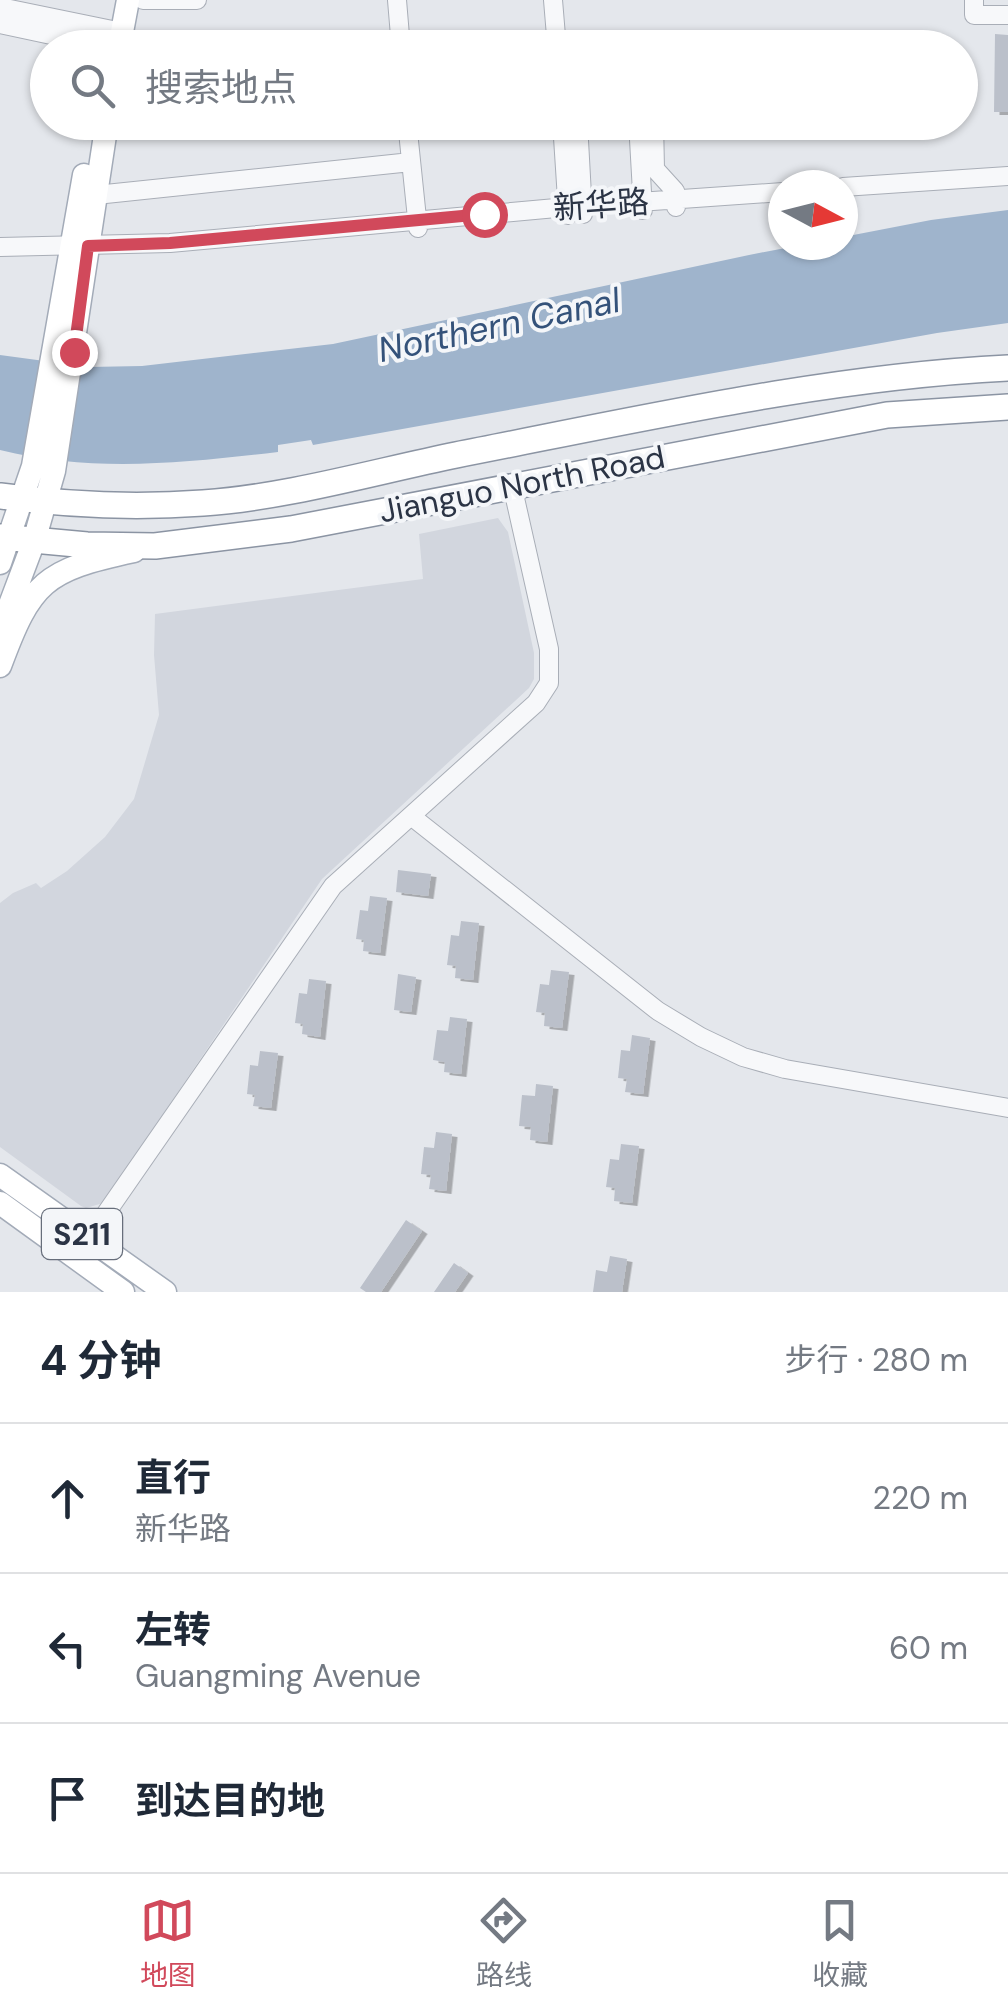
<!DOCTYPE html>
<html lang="zh">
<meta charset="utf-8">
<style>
:root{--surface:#fff;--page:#f6f6f7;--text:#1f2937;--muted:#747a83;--line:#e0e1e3;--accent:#d1495b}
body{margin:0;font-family:"DM Sans","Noto Sans SC",sans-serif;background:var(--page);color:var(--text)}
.compass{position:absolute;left:768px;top:170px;width:90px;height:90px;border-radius:50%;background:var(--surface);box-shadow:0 2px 8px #0004;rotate:97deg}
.stop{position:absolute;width:30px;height:30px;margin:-22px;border:8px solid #d1495b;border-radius:50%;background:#fff}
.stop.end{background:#d1495b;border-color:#fff;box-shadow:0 2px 10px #0008}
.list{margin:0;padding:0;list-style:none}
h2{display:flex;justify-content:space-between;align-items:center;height:130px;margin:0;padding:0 40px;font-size:42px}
h2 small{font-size:32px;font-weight:400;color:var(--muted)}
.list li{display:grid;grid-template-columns:65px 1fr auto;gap:30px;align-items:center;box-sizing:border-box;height:150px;padding:0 40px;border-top:2px solid var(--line)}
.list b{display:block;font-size:38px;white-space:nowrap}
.list p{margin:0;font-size:32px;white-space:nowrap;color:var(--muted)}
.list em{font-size:32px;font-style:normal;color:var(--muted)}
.icon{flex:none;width:55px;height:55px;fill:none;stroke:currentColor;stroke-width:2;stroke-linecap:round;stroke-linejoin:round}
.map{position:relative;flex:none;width:1008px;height:1292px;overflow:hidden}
.search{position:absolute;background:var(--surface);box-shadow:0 2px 8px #0004;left:30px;right:30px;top:30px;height:110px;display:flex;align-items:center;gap:25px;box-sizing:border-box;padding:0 35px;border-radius:55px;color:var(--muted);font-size:38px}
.sheet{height:580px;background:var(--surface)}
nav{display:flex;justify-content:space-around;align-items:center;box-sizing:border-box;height:140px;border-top:2px solid var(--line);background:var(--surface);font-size:28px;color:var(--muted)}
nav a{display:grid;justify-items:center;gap:5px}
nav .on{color:var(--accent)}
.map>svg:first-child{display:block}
</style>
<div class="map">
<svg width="1008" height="1292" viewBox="0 0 1008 1292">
<defs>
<filter id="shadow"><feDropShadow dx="5.5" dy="3" stdDeviation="0" flood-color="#0004"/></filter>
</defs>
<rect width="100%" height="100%" fill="#e4e7ec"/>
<path fill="#d2d6de" d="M 498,518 L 508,532 L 534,653 L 534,679 L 529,688 L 322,879 L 103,1203 L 86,1208 L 81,1206 L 0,1147 L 0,903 L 13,893 L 36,883 L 41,888 L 67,871 L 105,837 L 134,799 L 159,715 L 154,655 L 155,614 L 423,579 L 419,534 Z"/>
<path fill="#9fb4cc" d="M 1008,210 L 1008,323 L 937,333 L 313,445 L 311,440 L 278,445 L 278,452 C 185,463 92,473 0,450 L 0,355 L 89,367 L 142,366 L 333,344 L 749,255 L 801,245 L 843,245 L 843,237 L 931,220 Z"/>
<path fill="#bbc0ca" filter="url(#shadow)" d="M 995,34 L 1008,35 L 1008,112 L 994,112 Z
M 398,870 L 431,874 L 428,896 L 396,892 Z
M 370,896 L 387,898 L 380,953 L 363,951 L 364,940 L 356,939 L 360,910 L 368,911 Z
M 461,921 L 479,923 L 473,980 L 455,978 L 456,966 L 447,965 L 451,935 L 459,936 Z
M 551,970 L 569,972 L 562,1028 L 544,1026 L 545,1013 L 536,1012 L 540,984 L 549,985 Z
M 398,974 L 416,977 L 411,1012 L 394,1010 Z
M 309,979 L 326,981 L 320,1037 L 302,1034 L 303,1024 L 295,1023 L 299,993 L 307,994 Z
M 450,1017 L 467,1019 L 461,1074 L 444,1072 L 445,1062 L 433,1060 L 437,1030 L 448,1031 Z
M 632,1035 L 650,1038 L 643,1094 L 625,1092 L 627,1079 L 618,1078 L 621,1050 L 630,1051 Z
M 260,1051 L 278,1053 L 271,1108 L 253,1106 L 255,1095 L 247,1094 L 250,1065 L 258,1066 Z
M 536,1084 L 553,1086 L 547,1142 L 530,1140 L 531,1127 L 519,1126 L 522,1095 L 535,1096 Z
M 436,1132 L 452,1134 L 446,1191 L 429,1189 L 431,1175 L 421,1174 L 424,1147 L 434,1148 Z
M 621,1144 L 639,1146 L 632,1203 L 614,1201 L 615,1188 L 606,1187 L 610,1159 L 619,1160 Z
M 406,1220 L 422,1231 L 381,1292 L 366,1292 L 360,1288 Z
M 610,1256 L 627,1259 L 622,1292 L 593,1292 L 596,1270 L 607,1272 Z
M 454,1263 L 468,1273 L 455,1292 L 434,1292 Z"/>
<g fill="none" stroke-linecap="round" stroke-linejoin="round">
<defs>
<path id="minor" d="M 143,0 L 197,0
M 397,0 L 401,48
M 553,0 L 557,48
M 974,0 L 974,15 L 1008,15
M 0,7 L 122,32
M 0,24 L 112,48
M 652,47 L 652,48
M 407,122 L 418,228
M 562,122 L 568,215
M 578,122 L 583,214
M 638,122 L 643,210
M 654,122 L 655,169 L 675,191 L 676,207
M 843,187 L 1008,176
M 96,195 L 411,162
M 0,247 L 170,243 L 567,207 L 783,192
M 411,816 L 658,1011 L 701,1037 L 743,1057 L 785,1069 L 1008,1108
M 75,1258 L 333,886 L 536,703 L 549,683 L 549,649 L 512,485"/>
<path id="major" d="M 119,48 L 128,0
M 0,563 L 33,466 L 84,175
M 0,631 L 34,541 L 54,471 L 107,122
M 0,666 C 31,582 44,570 134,551
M 0,1175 L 165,1292
M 0,1203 L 123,1292"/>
<path id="highway" d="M 0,496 C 67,505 136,508 203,503 C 288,497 373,472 456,455 C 636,420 824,377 1008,368
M 0,537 L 87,545 L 155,546 L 291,529 L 887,415 L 1008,407"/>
</defs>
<use href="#minor" stroke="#a9aeb7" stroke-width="20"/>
<use href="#major" stroke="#a3abb8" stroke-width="25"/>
<use href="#highway" stroke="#8b94a3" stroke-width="28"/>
<use href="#minor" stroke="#f7f8fa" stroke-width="18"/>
<use href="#major" stroke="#fff" stroke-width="22"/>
<use href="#highway" stroke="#fff" stroke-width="25"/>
</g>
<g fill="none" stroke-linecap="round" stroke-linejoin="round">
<path stroke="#d1495b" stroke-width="12" d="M 74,352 L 88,246 L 170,243 L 484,214"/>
</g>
<g text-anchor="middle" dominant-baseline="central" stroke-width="8" stroke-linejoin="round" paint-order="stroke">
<rect fill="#f4f6f9" stroke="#676e7b" stroke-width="2.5" x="42" y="1209" width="80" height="50" rx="8"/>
<g font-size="30" font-weight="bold" fill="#2b3445">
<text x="82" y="1234">S211</text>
</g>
<g font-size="32" fill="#2b3445" stroke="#f4f6f9">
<text transform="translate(601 205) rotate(-4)">新华路</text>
<text transform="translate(522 484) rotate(-11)">Jianguo North Road</text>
</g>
<g font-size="35" font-style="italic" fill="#34527a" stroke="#f4f6f9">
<text transform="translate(499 325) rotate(-12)">Northern Canal</text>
</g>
</g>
</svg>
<svg class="compass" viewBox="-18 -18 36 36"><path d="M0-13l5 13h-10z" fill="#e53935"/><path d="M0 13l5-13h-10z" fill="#747a83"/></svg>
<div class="stop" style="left:484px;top:214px"></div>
<div class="stop end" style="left:74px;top:352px"></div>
<div class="search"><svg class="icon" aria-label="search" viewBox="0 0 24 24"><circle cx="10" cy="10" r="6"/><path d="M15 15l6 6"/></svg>搜索地点</div>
</div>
<section class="sheet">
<h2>4 分钟<small>步行 · 280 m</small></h2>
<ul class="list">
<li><svg class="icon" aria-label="ahead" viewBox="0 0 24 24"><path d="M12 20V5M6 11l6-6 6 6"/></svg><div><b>直行</b><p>新华路</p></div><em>220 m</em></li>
<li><svg class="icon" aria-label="left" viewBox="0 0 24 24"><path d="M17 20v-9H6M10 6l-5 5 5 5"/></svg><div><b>左转</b><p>Guangming Avenue</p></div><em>60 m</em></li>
<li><svg class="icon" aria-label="arrive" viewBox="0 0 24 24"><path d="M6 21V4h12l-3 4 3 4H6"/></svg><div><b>到达目的地</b></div></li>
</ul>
</section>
<nav>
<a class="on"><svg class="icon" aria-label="map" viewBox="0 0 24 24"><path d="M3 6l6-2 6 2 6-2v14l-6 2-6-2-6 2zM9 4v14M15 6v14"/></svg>地图</a>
<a><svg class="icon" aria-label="directions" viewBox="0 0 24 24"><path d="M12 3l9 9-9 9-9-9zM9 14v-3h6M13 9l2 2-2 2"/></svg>路线</a>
<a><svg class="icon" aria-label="saved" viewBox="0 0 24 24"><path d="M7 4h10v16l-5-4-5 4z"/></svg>收藏</a>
</nav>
